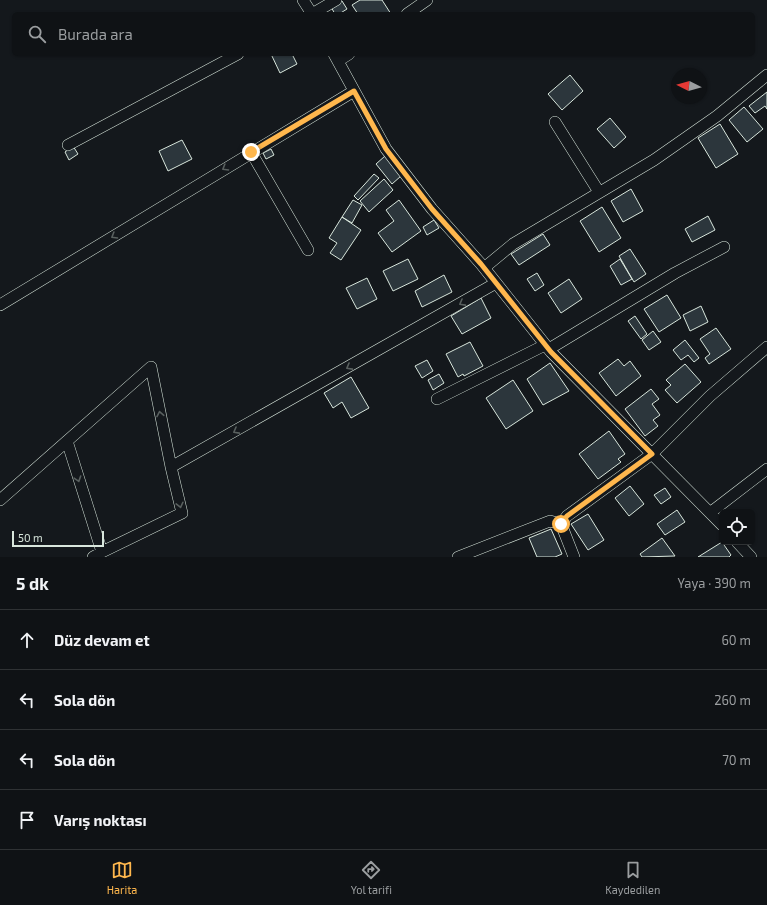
<!DOCTYPE html>
<html lang="tr">
<meta charset="utf-8">
<style>
:root{--surface:#0f1215;--page:#1d2022;--text:#f1f3f6;--muted:#9b9ea0;--line:#2f3234;--accent:#ffb74d}
body{margin:0;font-family:"Exo 2",sans-serif;background:var(--page);color:var(--text)}
.controls{position:absolute;right:12px;bottom:12px;display:grid;overflow:hidden;border-radius:6px;box-shadow:0 1px 3px #0004}
.controls button{width:36px;height:36px;display:grid;place-items:center;padding:0;border:0;border-bottom:1px solid var(--line);background:var(--surface);color:var(--text);font:20px sans-serif}
.compass{position:absolute;left:671px;top:68px;width:36px;height:36px;border-radius:50%;background:var(--surface);box-shadow:0 1px 3px #0004;rotate:276deg}
.scale{position:absolute;left:12px;bottom:10px;width:92px;box-sizing:border-box;padding-left:4px;border:2px solid #d8e6dc;border-top:0;font-size:11px;line-height:14px;white-space:nowrap;color:#d8e6dc;-webkit-text-stroke:3px #14181c;paint-order:stroke}
.stop{position:absolute;width:12px;height:12px;margin:-9px;border:3px solid #ffb74d;border-radius:50%;background:#fff}
.stop.end{background:#ffb74d;border-color:#fff;box-shadow:0 1px 4px #0008}
.list{margin:0;padding:0;list-style:none}
h2{display:flex;justify-content:space-between;align-items:center;height:52px;margin:0;padding:0 16px;font-size:17px}
h2 small{font-size:13px;font-weight:400;color:var(--muted)}
.list li{display:grid;grid-template-columns:26px 1fr auto;gap:12px;align-items:center;box-sizing:border-box;height:60px;padding:0 16px;border-top:1px solid var(--line)}
.list b{display:block;font-size:15px;white-space:nowrap}
.list em{font-size:13px;font-style:normal;color:var(--muted)}
.icon{flex:none;width:22px;height:22px;fill:none;stroke:currentColor;stroke-width:2;stroke-linecap:round;stroke-linejoin:round}
.map{position:relative;flex:none;width:767px;height:557px;overflow:hidden}
.search{position:absolute;background:var(--surface);box-shadow:0 1px 3px #0004;left:12px;right:12px;top:12px;height:44px;display:flex;align-items:center;gap:10px;box-sizing:border-box;padding:0 14px;border-radius:6px;color:var(--muted);font-size:15px}
.sheet{height:292px;background:var(--surface)}
nav{display:flex;justify-content:space-around;align-items:center;box-sizing:border-box;height:56px;border-top:1px solid var(--line);background:var(--surface);font-size:11px;color:var(--muted)}
nav a{display:grid;justify-items:center;gap:2px}
nav .on{color:var(--accent)}
.map>svg:first-child{display:block}
</style>
<div class="map">
<svg width="767" height="557" viewBox="0 0 767 557">
<rect width="100%" height="100%" fill="#14181c"/>
<path fill="#2c363c" stroke="#d8e6dc" d="M 360,0 L 382,0 L 391,14 L 358,14 L 352,5 Z
M 342,1 L 347,9 L 339,14 L 335,14 L 331,7 Z
M 271,54 L 292,54 L 297,64 L 280,73 Z
M 570,75 L 583,91 L 562,110 L 548,94 Z
M 767,92 L 767,109 L 765,106 L 755,113 L 749,106 Z
M 744,107 L 763,129 L 747,142 L 729,120 Z
M 610,118 L 626,137 L 614,148 L 597,129 Z
M 720,124 L 738,154 L 716,168 L 698,138 Z
M 182,140 L 192,159 L 168,171 L 159,151 Z
M 73,146 L 78,154 L 69,160 L 65,152 Z
M 271,149 L 274,155 L 266,159 L 263,153 Z
M 385,156 L 401,176 L 392,184 L 376,164 Z
M 374,174 L 379,178 L 358,200 L 354,196 Z
M 384,179 L 393,190 L 369,212 L 360,201 Z
M 631,189 L 643,211 L 623,222 L 611,201 Z
M 353,200 L 362,205 L 352,223 L 342,217 Z
M 399,200 L 421,231 L 392,252 L 378,233 L 394,221 L 386,210 Z
M 602,207 L 621,238 L 599,252 L 580,221 Z
M 708,216 L 715,230 L 692,242 L 685,229 Z
M 342,217 L 361,230 L 341,260 L 330,253 L 337,243 L 329,238 Z
M 434,220 L 439,228 L 427,235 L 423,227 Z
M 543,234 L 550,245 L 519,265 L 511,254 Z
M 630,249 L 646,274 L 634,282 L 619,256 Z
M 408,259 L 418,279 L 393,291 L 383,271 Z
M 620,259 L 632,279 L 621,285 L 610,266 Z
M 537,273 L 544,285 L 535,291 L 527,279 Z
M 444,275 L 452,292 L 422,307 L 415,291 Z
M 367,278 L 377,299 L 357,309 L 346,288 Z
M 569,279 L 582,299 L 561,313 L 548,293 Z
M 667,295 L 681,318 L 659,332 L 644,309 Z
M 481,298 L 491,318 L 462,334 L 451,316 Z
M 701,306 L 708,322 L 690,331 L 683,315 Z
M 635,316 L 647,334 L 641,339 L 628,321 Z
M 716,328 L 731,349 L 709,364 L 705,358 L 710,354 L 700,339 Z
M 653,331 L 661,342 L 649,350 L 642,340 Z
M 685,340 L 699,358 L 694,362 L 688,355 L 681,360 L 673,350 Z
M 470,342 L 483,366 L 464,376 L 463,374 L 458,377 L 446,354 Z
M 618,359 L 624,366 L 630,361 L 641,376 L 616,396 L 599,373 Z
M 427,360 L 433,371 L 422,378 L 415,366 Z
M 550,363 L 569,391 L 543,405 L 527,379 Z
M 685,364 L 701,382 L 677,403 L 665,390 L 671,385 L 666,380 Z
M 439,374 L 444,383 L 433,390 L 428,380 Z
M 351,377 L 369,408 L 351,418 L 342,402 L 333,408 L 324,393 Z
M 513,380 L 533,411 L 506,429 L 486,398 Z
M 651,389 L 659,399 L 652,404 L 660,415 L 653,420 L 658,426 L 645,436 L 625,409 Z
M 609,431 L 625,454 L 618,459 L 621,462 L 598,479 L 579,454 Z
M 630,486 L 644,504 L 629,516 L 615,498 Z
M 665,488 L 671,497 L 661,504 L 654,495 Z
M 677,510 L 685,522 L 665,535 L 657,524 Z
M 588,514 L 604,540 L 588,550 L 571,524 Z
M 551,529 L 562,554 L 555,557 L 537,557 L 529,538 Z
M 662,538 L 675,556 L 642,557 L 640,554 Z
M 722,542 L 731,555 L 729,557 L 698,557 Z"/>
<g fill="none" stroke-linecap="round" stroke-linejoin="round">
<defs>
<path id="minor" d="M 303,0 L 312,14
M 312,14 L 336,0
M 407,14 L 427,0
M 334,54 L 386,149 L 432,209 L 481,264 L 551,352 L 722,525
M 338,61 L 349,54
M 555,122 L 599,192
M 68,145 L 238,54
M 251,152 L 308,250
M 484,268 L 513,244 L 654,160 L 717,116 L 767,75
M 0,305 L 354,91
M 549,349 L 675,273 L 724,247
M 437,399 L 545,345
M 67,441 L 102,552 L 93,557
M 0,500 L 151,367 L 171,467 L 496,283
M 711,512 L 767,469
M 737,542 L 751,557
M 102,552 L 182,513 L 171,467
M 458,557 L 550,521 L 561,524
M 574,557 L 561,524 L 567,516 L 652,454 L 710,396 L 767,347"/>
</defs>
<use href="#minor" stroke="#d8e6dc" stroke-width="12"/>
<use href="#minor" stroke="#14181c" stroke-width="11"/>
</g>
<defs><path id="oneway-chevron" d="M-2-3.5L2.5 0L-2 3.5" fill="none" stroke-width="1.6" stroke-linecap="round" stroke-linejoin="round"/></defs>
<g stroke="#59605f">
<use href="#oneway-chevron" transform="translate(225 168) rotate(149)"/>
<use href="#oneway-chevron" transform="translate(114 236) rotate(149)"/>
<use href="#oneway-chevron" transform="translate(462 303) rotate(151)"/>
<use href="#oneway-chevron" transform="translate(349 367) rotate(151)"/>
<use href="#oneway-chevron" transform="translate(160 414) rotate(-101)"/>
<use href="#oneway-chevron" transform="translate(236 431) rotate(151)"/>
<use href="#oneway-chevron" transform="translate(78 479) rotate(72)"/>
<use href="#oneway-chevron" transform="translate(180 505) rotate(76)"/>
</g>
<g fill="none" stroke-linecap="round" stroke-linejoin="round">
<path stroke="#ffb74d" stroke-width="5" d="M 251,152 L 354,91 L 386,149 L 432,209 L 481,264 L 551,352 L 652,454 L 567,516 L 561,524"/>
</g>
</svg>
<div class="controls">
<button><svg class="icon" aria-label="locate" viewBox="0 0 24 24"><circle cx="12" cy="12" r="6"/><path d="M12 2v4M12 18v4M2 12h4M18 12h4"/></svg></button>
</div>
<svg class="compass" viewBox="-18 -18 36 36"><path d="M0-13l5 13h-10z" fill="#e53935"/><path d="M0 13l5-13h-10z" fill="#9b9ea0"/></svg>
<div class="scale">50 m</div>
<div class="stop" style="left:561px;top:524px"></div>
<div class="stop end" style="left:251px;top:152px"></div>
<div class="search"><svg class="icon" aria-label="search" viewBox="0 0 24 24"><circle cx="10" cy="10" r="6"/><path d="M15 15l6 6"/></svg>Burada ara</div>
</div>
<section class="sheet">
<h2>5 dk<small>Yaya · 390 m</small></h2>
<ul class="list">
<li><svg class="icon" aria-label="ahead" viewBox="0 0 24 24"><path d="M12 20V5M6 11l6-6 6 6"/></svg><div><b>Düz devam et</b></div><em>60 m</em></li>
<li><svg class="icon" aria-label="left" viewBox="0 0 24 24"><path d="M17 20v-9H6M10 6l-5 5 5 5"/></svg><div><b>Sola dön</b></div><em>260 m</em></li>
<li><svg class="icon" aria-label="left" viewBox="0 0 24 24"><path d="M17 20v-9H6M10 6l-5 5 5 5"/></svg><div><b>Sola dön</b></div><em>70 m</em></li>
<li><svg class="icon" aria-label="arrive" viewBox="0 0 24 24"><path d="M6 21V4h12l-3 4 3 4H6"/></svg><div><b>Varış noktası</b></div></li>
</ul>
</section>
<nav>
<a class="on"><svg class="icon" aria-label="map" viewBox="0 0 24 24"><path d="M3 6l6-2 6 2 6-2v14l-6 2-6-2-6 2zM9 4v14M15 6v14"/></svg>Harita</a>
<a><svg class="icon" aria-label="directions" viewBox="0 0 24 24"><path d="M12 3l9 9-9 9-9-9zM9 14v-3h6M13 9l2 2-2 2"/></svg>Yol tarifi</a>
<a><svg class="icon" aria-label="saved" viewBox="0 0 24 24"><path d="M7 4h10v16l-5-4-5 4z"/></svg>Kaydedilen</a>
</nav>
